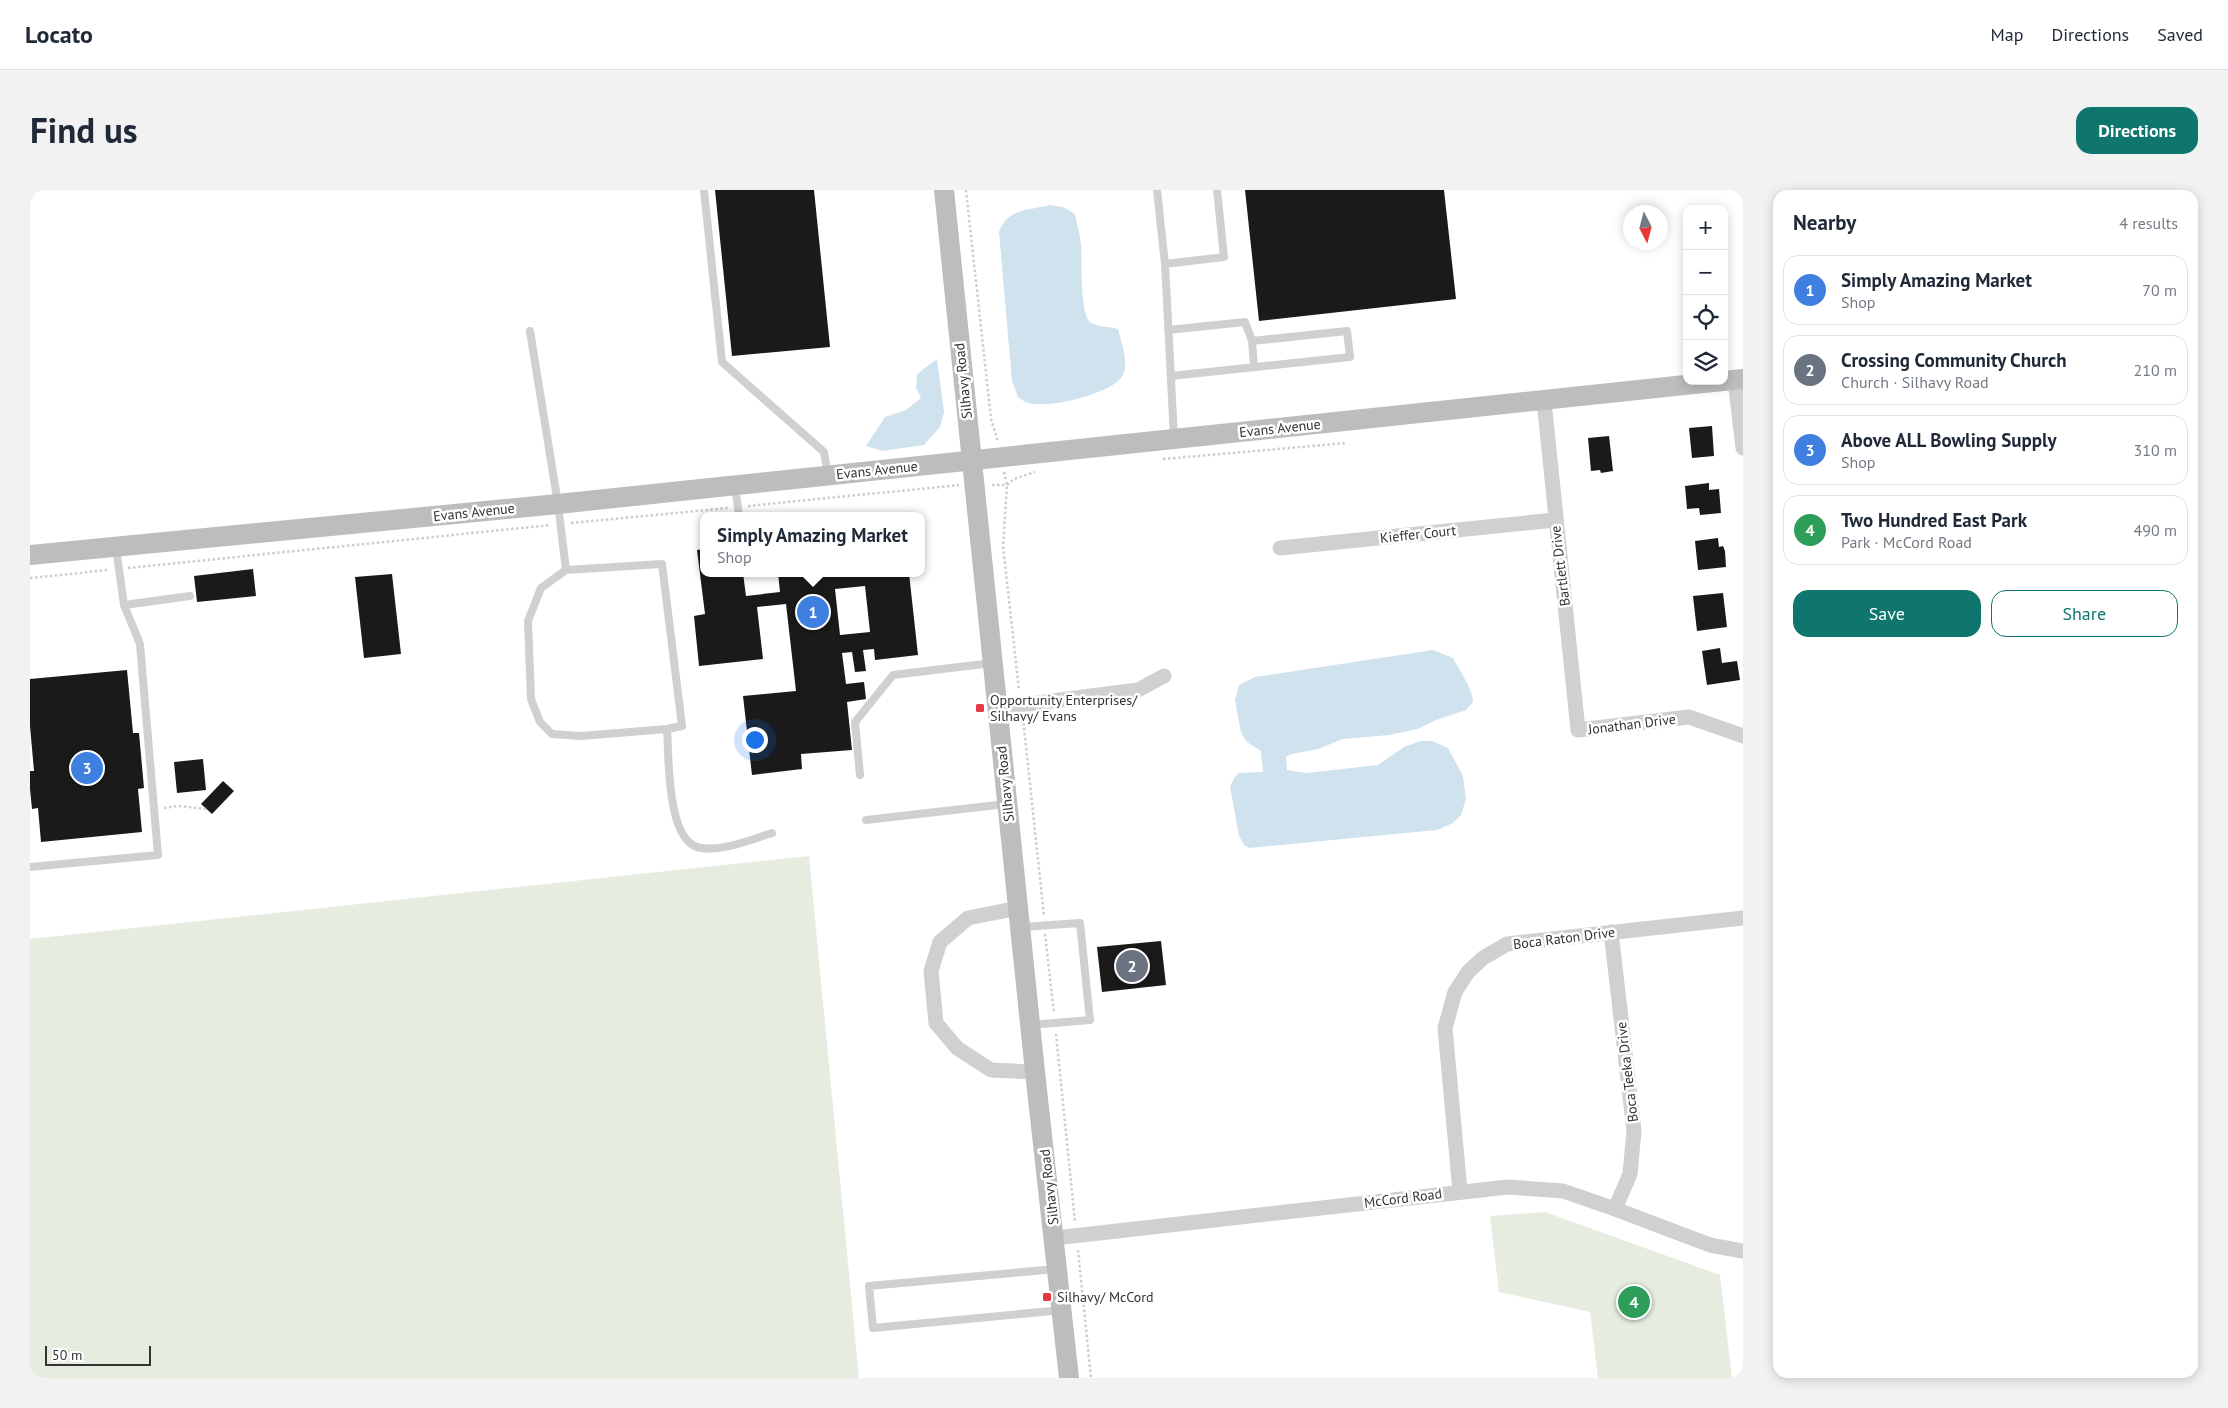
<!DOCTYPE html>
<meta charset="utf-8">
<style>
:root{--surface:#fff;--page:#f2f2f3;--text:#1f2937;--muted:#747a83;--line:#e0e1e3;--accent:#0f766e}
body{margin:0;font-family:"PT Sans",sans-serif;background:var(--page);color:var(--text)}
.controls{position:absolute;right:15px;top:15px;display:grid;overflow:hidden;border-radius:10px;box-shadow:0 2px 12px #0003}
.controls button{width:45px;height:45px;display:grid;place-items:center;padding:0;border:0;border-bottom:1px solid var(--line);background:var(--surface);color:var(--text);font:25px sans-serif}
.compass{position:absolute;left:1593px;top:15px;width:45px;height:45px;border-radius:50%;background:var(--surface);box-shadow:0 2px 12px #0003;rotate:174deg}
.scale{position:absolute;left:15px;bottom:12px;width:106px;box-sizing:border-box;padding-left:5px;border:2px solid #333;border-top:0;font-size:14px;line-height:18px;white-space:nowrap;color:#333;-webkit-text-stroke:4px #fff;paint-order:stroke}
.you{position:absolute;left:724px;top:549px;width:18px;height:18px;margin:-12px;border:4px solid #fff;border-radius:50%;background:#1a73e8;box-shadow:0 0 0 8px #1a73e833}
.badge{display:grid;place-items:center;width:32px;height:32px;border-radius:50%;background:var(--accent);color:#fff;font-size:16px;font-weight:700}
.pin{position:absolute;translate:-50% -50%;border:2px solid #fff;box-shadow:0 1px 5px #0006}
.popup{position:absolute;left:670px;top:322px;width:225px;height:65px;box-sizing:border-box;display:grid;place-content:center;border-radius:10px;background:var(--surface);filter:drop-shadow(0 1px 4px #0005);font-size:16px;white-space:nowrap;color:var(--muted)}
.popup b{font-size:19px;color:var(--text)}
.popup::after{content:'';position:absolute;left:50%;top:100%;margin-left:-10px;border:10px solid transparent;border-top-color:var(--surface)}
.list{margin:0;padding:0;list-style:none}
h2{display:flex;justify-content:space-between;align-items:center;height:65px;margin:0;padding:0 20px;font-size:21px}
h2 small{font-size:16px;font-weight:400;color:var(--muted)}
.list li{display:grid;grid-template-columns:32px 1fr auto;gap:15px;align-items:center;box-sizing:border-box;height:70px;margin:0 10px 10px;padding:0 10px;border:1px solid var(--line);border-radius:15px}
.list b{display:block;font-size:19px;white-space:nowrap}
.list p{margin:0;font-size:16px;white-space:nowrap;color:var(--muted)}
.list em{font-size:16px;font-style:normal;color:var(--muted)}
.actions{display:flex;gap:10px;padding:15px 20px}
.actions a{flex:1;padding:11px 0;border:1px solid var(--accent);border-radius:15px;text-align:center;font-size:18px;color:var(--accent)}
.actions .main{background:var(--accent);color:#fff}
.icon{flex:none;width:28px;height:28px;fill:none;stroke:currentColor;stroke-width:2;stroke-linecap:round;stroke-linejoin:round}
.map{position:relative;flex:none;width:1713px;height:1188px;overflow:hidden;border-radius:15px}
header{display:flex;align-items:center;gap:30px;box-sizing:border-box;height:70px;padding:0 25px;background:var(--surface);border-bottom:1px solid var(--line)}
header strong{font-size:24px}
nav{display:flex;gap:28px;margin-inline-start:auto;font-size:18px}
.intro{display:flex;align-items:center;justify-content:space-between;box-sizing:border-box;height:120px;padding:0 30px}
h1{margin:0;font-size:35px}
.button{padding:12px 22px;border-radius:15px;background:var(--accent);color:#fff;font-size:18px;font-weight:700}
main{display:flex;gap:30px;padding:0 30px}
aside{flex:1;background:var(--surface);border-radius:15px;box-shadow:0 2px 12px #0003}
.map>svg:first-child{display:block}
</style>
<header>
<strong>Locato</strong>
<nav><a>Map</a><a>Directions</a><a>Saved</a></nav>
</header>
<div class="intro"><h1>Find us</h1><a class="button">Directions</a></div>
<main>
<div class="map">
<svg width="1713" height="1188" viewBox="0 0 1713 1188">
<rect width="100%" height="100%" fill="#fff"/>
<path fill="#e6ecdf" d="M 779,666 L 829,1188 L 0,1188 L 0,749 Z
M 1515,1022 L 1690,1085 L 1702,1188 L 1568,1188 L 1560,1122 L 1469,1102 L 1460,1026 Z"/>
<path fill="#cfe2ee" d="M 1020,15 L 1033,17 L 1045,24 C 1047,34 1050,45 1051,55 C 1052,71 1050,119 1059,131 C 1064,137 1079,136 1088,139 C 1091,151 1099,172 1093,185 C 1083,204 1018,219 998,213 C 995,212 991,209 988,207 L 982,191 L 969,42 C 978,18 997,21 1020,15 Z
M 907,169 L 914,222 L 910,237 L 894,255 L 852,261 L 836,256 L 855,227 L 876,220 L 891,208 L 886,198 L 887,184 Z
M 1403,460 L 1423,468 C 1430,482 1442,497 1443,512 L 1436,520 L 1406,530 L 1388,539 L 1359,545 L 1313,549 L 1288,559 L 1262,564 L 1256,567 L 1257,580 L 1276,583 L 1348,575 L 1374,557 L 1391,551 L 1402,551 L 1418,558 L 1433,586 L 1436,609 L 1431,625 L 1423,633 L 1407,640 L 1219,658 L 1214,655 L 1209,646 L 1200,596 L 1205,587 L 1209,583 L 1233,582 L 1231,561 L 1217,552 L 1211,543 L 1205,510 L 1209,495 L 1225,487 Z"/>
<path fill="#1a1a1a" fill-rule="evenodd" d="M 685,0 L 784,0 L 800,157 L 702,166 Z
M 1215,0 L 1414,0 L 1426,109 L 1229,131 Z
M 1682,236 L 1684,266 L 1662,268 L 1659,238 Z
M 1579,246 L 1583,281 L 1571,283 L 1570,280 L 1561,281 L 1558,248 Z
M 1679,293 L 1679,300 L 1689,299 L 1691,323 L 1670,325 L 1669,318 L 1657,319 L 1655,296 Z
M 1688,348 L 1689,357 L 1693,356 L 1695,361 L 1696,377 L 1668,380 L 1665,351 Z
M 674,359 L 674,383 L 713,383 L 716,406 L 750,402 L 748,383 L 879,383 L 888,465 L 845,470 L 844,459 L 833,460 L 836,481 L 825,482 L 822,462 L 812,463 L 816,494 L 834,492 L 836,509 L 817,512 L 822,560 L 771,564 L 772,579 L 722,585 L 713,506 L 766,501 L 756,414 L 727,417 L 733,469 L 669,476 L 664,426 L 675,424 L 667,360 ZM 835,396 L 840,442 L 810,445 L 805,399 Z
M 223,379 L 226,406 L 167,412 L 164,386 Z
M 362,384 L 371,464 L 334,468 L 325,387 Z
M 1693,403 L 1697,437 L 1667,441 L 1663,406 Z
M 1690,458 L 1692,473 L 1707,471 L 1710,490 L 1677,495 L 1672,461 Z
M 97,480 L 103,543 L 109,543 L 114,598 L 108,599 L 112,642 L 11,652 L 8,618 L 2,619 L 0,599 L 0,581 L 4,581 L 0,536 L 0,489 Z
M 173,569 L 176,600 L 147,603 L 144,572 Z
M 193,591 L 204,601 L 182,624 L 171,614 Z
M 1131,751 L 1136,795 L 1072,802 L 1067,757 Z"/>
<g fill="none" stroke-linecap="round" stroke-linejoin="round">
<path stroke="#cdcdcd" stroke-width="2.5" stroke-dasharray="2.5 2.5" stroke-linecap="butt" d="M 936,0 L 961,229 L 968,252
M 1133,269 L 1317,253
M 974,282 L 977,295 L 973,356 L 989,500
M 962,295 L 977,295 L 984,289 L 1005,282
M 718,316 L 929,295
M 541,333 L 698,318
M 98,378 L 521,335
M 0,388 L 78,380
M 993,528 L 1014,726
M 134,618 L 148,616 L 177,619
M 1015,744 L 1024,823
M 1026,844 L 1045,1032
M 1048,1060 L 1061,1188"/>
<path stroke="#d0d0d0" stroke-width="8" d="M 674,0 L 692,172 L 794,262 L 798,285
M 1127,0 L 1135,74 L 1144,247
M 1135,74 L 1194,67 L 1187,0
M 1138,140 L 1215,132 L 1222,151 L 1317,141 L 1320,167 L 1141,186
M 500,141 L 528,314 L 536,380 L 511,398 L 498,431 L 501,509 L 510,532 L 522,544 L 551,546 L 637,539 C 639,565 636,654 671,658 C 695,661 720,650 742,643
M 1222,151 L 1224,177
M 705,296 L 709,326
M 536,380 L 632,374 L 652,536 L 637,539
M 94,415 L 160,406
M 830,585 L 825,532 L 863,485 L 962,473
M 836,630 L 976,614
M 0,677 L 128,665 L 110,454 L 94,415 L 86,358
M 992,737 L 1050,733 L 1060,830 L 1000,835
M 1026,1079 L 839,1096 L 843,1138 L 1032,1120"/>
<path stroke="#d0d0d0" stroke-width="15" d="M 1705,190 L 1713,258
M 1514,211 L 1548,540 L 1659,527 L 1713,546
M 1250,358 L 1525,330
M 967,518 L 1108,500 L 1134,486
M 988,718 L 938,728 L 910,752 L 901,781 L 906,833 L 927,858 L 961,880 L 1005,882
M 1581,742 L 1604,941 L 1600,984 L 1585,1019
M 1430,1001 L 1415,838 L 1425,802 L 1438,782 L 1453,768 L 1477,754 L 1713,728
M 1025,1048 L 1478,997 L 1533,1001 L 1585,1019 L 1680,1055 L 1713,1061"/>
<path stroke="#bdbdbd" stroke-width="20" d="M 914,0 L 1005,882 L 1039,1188
M 1694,191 L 1713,189
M 0,365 L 528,314 L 1693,191"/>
</g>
<g fill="#e63946" stroke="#fff" stroke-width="2">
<rect x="945" y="513" width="10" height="10" rx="2.5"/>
<rect x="1012" y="1102" width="10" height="10" rx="2.5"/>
</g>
<g text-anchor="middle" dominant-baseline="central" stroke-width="5" stroke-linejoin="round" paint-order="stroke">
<g font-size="14" fill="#333" stroke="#fff">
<text transform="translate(933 191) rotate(-96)">Silhavy Road</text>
<text transform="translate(1250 238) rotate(-6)">Evans Avenue</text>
<text transform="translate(847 280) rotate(-6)">Evans Avenue</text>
<text transform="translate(444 322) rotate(-6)">Evans Avenue</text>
<text transform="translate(1388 344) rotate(-6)">Kieffer Court</text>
<text transform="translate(1530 376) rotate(-97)">Bartlett Drive</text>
<text transform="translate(1602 534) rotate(-7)">Jonathan Drive</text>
<text transform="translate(975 594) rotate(-96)">Silhavy Road</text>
<text transform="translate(1534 748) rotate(-7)">Boca Raton Drive</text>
<text transform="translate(1597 882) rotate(-97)">Boca Teeka Drive</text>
<text transform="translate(1019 997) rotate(-97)">Silhavy Road</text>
<text transform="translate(1373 1008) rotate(-7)">McCord Road</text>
</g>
<g font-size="14" fill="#333" stroke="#fff" text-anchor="start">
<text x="960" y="510">Opportunity Enterprises/<tspan x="960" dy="16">Silhavy/ Evans</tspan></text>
<text x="1027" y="1107">Silhavy/ McCord</text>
</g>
</g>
</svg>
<div class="controls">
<button>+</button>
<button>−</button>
<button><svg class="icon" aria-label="locate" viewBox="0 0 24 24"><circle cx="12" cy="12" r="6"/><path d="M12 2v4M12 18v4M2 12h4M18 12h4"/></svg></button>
<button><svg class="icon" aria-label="layers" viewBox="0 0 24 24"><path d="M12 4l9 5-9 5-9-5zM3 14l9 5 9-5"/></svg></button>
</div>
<svg class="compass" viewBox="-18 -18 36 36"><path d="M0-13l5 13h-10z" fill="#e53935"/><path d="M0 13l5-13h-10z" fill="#747a83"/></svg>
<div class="scale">50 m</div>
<div class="you"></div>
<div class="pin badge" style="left:783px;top:422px;background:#3f7fe0">1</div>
<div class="popup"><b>Simply Amazing Market</b>Shop</div>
<div class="pin badge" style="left:1102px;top:776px;background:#6b7280">2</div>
<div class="pin badge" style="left:57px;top:578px;background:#3f7fe0">3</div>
<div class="pin badge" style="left:1604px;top:1112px;background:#2e9e5b">4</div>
</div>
<aside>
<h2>Nearby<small>4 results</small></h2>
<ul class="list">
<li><span class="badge" style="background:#3f7fe0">1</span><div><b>Simply Amazing Market</b><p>Shop</p></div><em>70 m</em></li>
<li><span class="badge" style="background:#6b7280">2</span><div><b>Crossing Community Church</b><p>Church · Silhavy Road</p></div><em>210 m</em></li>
<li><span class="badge" style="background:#3f7fe0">3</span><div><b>Above ALL Bowling Supply</b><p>Shop</p></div><em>310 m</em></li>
<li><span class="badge" style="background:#2e9e5b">4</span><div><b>Two Hundred East Park</b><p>Park · McCord Road</p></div><em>490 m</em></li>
</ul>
<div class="actions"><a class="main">Save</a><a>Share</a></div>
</aside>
</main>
